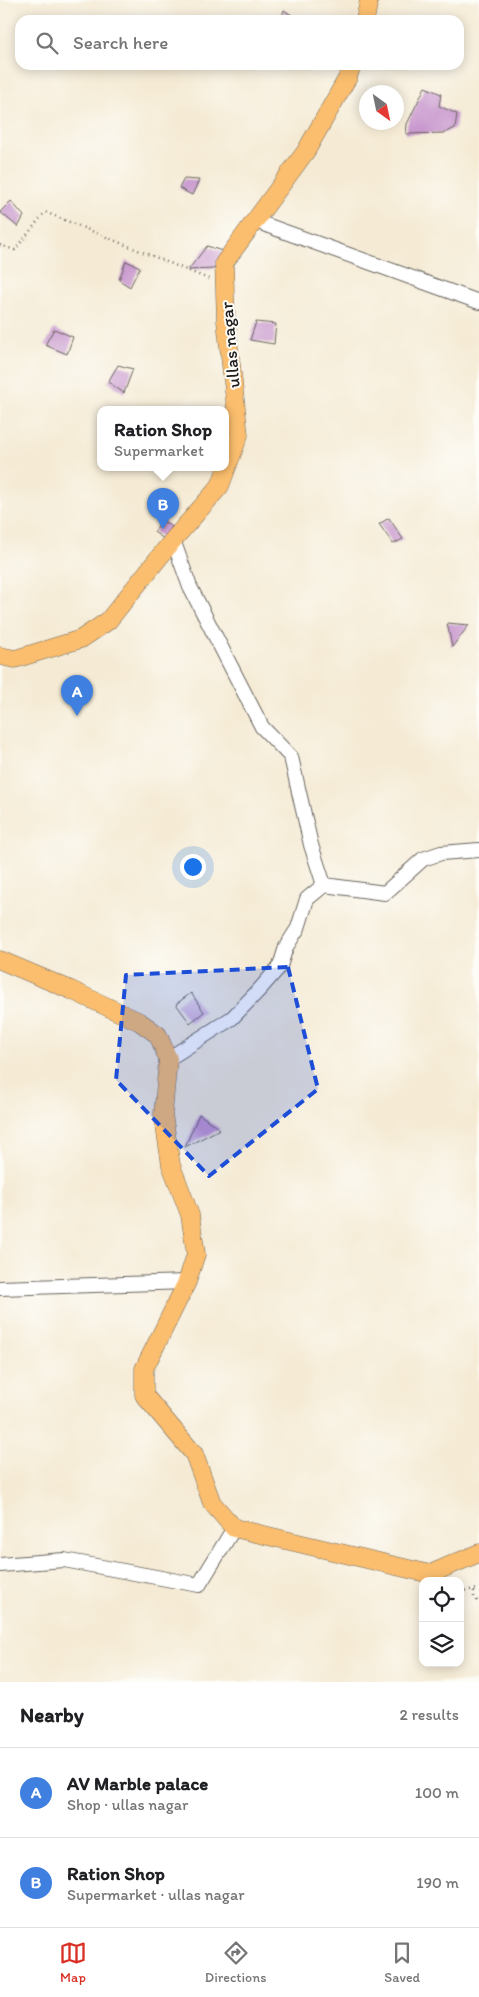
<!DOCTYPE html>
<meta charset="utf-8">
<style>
:root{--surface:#fff;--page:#f6f6f6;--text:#202124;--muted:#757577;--line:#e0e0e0;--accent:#d93025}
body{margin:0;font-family:Itim,sans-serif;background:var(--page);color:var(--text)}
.controls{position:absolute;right:15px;bottom:15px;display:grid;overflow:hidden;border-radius:10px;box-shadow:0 2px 12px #0003}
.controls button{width:45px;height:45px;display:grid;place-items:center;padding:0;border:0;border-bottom:1px solid var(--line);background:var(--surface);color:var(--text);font:25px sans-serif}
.compass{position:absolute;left:359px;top:85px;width:45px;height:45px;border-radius:50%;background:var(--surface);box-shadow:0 2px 12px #0003;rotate:147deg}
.you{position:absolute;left:192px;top:866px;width:18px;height:18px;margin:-12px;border:4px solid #fff;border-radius:50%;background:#1a73e8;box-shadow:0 0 0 8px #1a73e833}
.badge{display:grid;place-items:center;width:32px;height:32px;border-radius:50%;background:var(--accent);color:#fff;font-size:16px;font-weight:700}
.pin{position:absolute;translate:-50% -41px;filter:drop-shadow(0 1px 2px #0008)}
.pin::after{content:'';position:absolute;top:26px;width:18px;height:15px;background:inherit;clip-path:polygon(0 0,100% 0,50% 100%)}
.popup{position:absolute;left:97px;top:406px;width:132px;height:65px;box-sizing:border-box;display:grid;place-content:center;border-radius:10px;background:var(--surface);filter:drop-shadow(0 1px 4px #0005);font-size:16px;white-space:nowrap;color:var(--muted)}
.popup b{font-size:19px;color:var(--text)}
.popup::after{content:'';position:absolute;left:50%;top:100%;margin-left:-10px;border:10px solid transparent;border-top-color:var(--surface)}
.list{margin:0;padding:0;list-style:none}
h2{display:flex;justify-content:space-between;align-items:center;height:65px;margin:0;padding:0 20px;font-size:21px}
h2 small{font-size:16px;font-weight:400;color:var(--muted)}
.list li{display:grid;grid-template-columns:32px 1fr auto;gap:15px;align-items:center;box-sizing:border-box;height:90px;padding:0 20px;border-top:1px solid var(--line)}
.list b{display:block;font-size:19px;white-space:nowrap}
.list p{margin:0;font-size:16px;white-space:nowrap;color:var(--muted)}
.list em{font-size:16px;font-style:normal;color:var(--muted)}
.icon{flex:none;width:28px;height:28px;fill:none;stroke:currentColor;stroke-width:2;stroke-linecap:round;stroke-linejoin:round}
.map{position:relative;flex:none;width:479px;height:1682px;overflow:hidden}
.search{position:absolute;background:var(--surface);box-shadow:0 2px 12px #0003;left:15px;right:15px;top:15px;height:55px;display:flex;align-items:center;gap:12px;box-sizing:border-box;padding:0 18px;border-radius:15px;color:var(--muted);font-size:19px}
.sheet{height:245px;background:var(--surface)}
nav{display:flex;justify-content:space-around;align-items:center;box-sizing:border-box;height:70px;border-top:1px solid var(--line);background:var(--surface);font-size:14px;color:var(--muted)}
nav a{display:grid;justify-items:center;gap:2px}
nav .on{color:var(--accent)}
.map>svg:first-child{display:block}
</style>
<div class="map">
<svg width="479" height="1682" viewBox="0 0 479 1682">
<rect width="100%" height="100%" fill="#fdfcf7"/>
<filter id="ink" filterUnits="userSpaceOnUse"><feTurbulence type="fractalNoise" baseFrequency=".02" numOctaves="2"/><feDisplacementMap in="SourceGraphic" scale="10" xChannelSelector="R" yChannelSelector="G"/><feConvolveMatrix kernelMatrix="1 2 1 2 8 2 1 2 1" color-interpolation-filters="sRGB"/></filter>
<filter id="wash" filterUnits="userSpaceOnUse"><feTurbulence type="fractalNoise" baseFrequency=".0096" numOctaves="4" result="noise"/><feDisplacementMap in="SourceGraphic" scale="20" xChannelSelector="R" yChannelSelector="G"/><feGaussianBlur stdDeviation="1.12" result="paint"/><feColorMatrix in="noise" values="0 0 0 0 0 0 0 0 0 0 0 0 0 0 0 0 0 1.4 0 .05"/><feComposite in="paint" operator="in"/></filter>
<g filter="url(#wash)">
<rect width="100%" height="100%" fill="#f5ebd5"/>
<g id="blocks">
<path fill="#c795cd" d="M 284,10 L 293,16 L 292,20 L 281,20 Z
M 425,87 L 441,94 L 439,106 L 457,114 L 455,128 L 445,133 L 406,134 L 407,124 Z
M 184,179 L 199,180 L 192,195 L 179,188 Z
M 11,201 L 24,216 L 18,227 L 0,212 Z
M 207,246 L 225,252 L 214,269 L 188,270 Z
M 126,261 L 140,267 L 130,287 L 119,280 Z
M 256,322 L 276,324 L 274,344 L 250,340 Z
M 54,329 L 73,337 L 67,354 L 45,345 Z
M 118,365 L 133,369 L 124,393 L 108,382 Z
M 389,518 L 403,539 L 393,544 L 379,524 Z
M 162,520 L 172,527 L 164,539 L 154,532 Z
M 447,623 L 469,625 L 452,647 Z
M 191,993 L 204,1012 L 190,1023 L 176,1004 Z
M 199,1114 L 220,1129 L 185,1147 Z"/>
</g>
</g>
<g filter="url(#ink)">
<use href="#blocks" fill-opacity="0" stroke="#68645d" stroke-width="1"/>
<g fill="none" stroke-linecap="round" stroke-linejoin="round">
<defs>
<path id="minor" d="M 255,221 L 479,302
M 173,540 L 190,587 L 262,727 L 291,757 L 311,845 L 324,885
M 168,1059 L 232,1018 L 260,989 L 280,966 L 286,947 L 298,928 L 307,899 L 324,885 L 385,893 L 423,859 L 441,853 L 479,850
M 0,1288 L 187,1282
M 0,1565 L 64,1560 L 199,1585 L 234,1528"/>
<path id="major" d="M 365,20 L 369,0
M 0,656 L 15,659 L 81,639 L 108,621 L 173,540 L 220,486 L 239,435 L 226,321 L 224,263 L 306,151 L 348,77 L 352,65
M 0,960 L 71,990 L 140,1022 L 158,1035 L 168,1059 L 163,1114 L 171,1165 L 190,1215 L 196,1254 L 187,1282 L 144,1369 L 144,1395 L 194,1454 L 212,1503 L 234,1528 L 430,1574 L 479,1553"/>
</defs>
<use href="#minor" stroke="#68645d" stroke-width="16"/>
<use href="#major" stroke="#68645d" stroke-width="19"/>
<path stroke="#68645d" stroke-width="2.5" stroke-dasharray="1 4" stroke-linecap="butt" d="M 0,245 L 15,250 L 45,212 L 211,280
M 460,1591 L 479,1589
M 474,1591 L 474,1597 L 479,1603"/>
<use href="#minor" stroke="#fff" stroke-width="14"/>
<use href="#major" stroke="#fbbe6e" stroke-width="18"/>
</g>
</g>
<path fill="#1d4ed8" fill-opacity="0.2" stroke="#1d4ed8" stroke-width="4" stroke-dasharray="10 6" stroke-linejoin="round" d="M 288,967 L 318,1089 L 209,1176 L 116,1080 L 126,975 Z"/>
<g text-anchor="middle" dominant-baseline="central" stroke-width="4" stroke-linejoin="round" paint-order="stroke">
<g font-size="18" fill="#1c1c1c" stroke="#fdfcf7">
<text transform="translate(230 345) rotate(-95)">ullas nagar</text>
</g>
</g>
</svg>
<div class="controls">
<button><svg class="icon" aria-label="locate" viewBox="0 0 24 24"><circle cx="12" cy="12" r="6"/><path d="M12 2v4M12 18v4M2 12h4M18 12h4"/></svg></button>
<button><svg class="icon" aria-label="layers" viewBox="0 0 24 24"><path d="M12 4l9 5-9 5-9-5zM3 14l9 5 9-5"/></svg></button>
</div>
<svg class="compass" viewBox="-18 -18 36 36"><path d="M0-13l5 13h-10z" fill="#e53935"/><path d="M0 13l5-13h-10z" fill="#757577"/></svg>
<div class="you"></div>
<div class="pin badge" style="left:77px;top:716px;background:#3f7fe0">A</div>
<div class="pin badge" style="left:163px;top:529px;background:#3f7fe0">B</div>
<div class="popup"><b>Ration Shop</b>Supermarket</div>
<div class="search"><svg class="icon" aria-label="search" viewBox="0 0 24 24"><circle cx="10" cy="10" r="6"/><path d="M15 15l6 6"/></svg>Search here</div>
</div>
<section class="sheet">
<h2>Nearby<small>2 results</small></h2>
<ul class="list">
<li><span class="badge" style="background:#3f7fe0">A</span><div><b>AV Marble palace</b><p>Shop · ullas nagar</p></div><em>100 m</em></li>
<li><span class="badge" style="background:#3f7fe0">B</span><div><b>Ration Shop</b><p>Supermarket · ullas nagar</p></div><em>190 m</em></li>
</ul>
</section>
<nav>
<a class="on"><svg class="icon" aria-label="map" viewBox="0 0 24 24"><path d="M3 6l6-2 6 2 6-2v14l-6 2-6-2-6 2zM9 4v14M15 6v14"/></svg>Map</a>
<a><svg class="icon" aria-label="directions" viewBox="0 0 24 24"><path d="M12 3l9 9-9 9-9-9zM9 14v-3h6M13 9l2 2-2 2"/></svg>Directions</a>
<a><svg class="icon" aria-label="saved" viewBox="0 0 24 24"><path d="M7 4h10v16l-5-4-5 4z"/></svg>Saved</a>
</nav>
